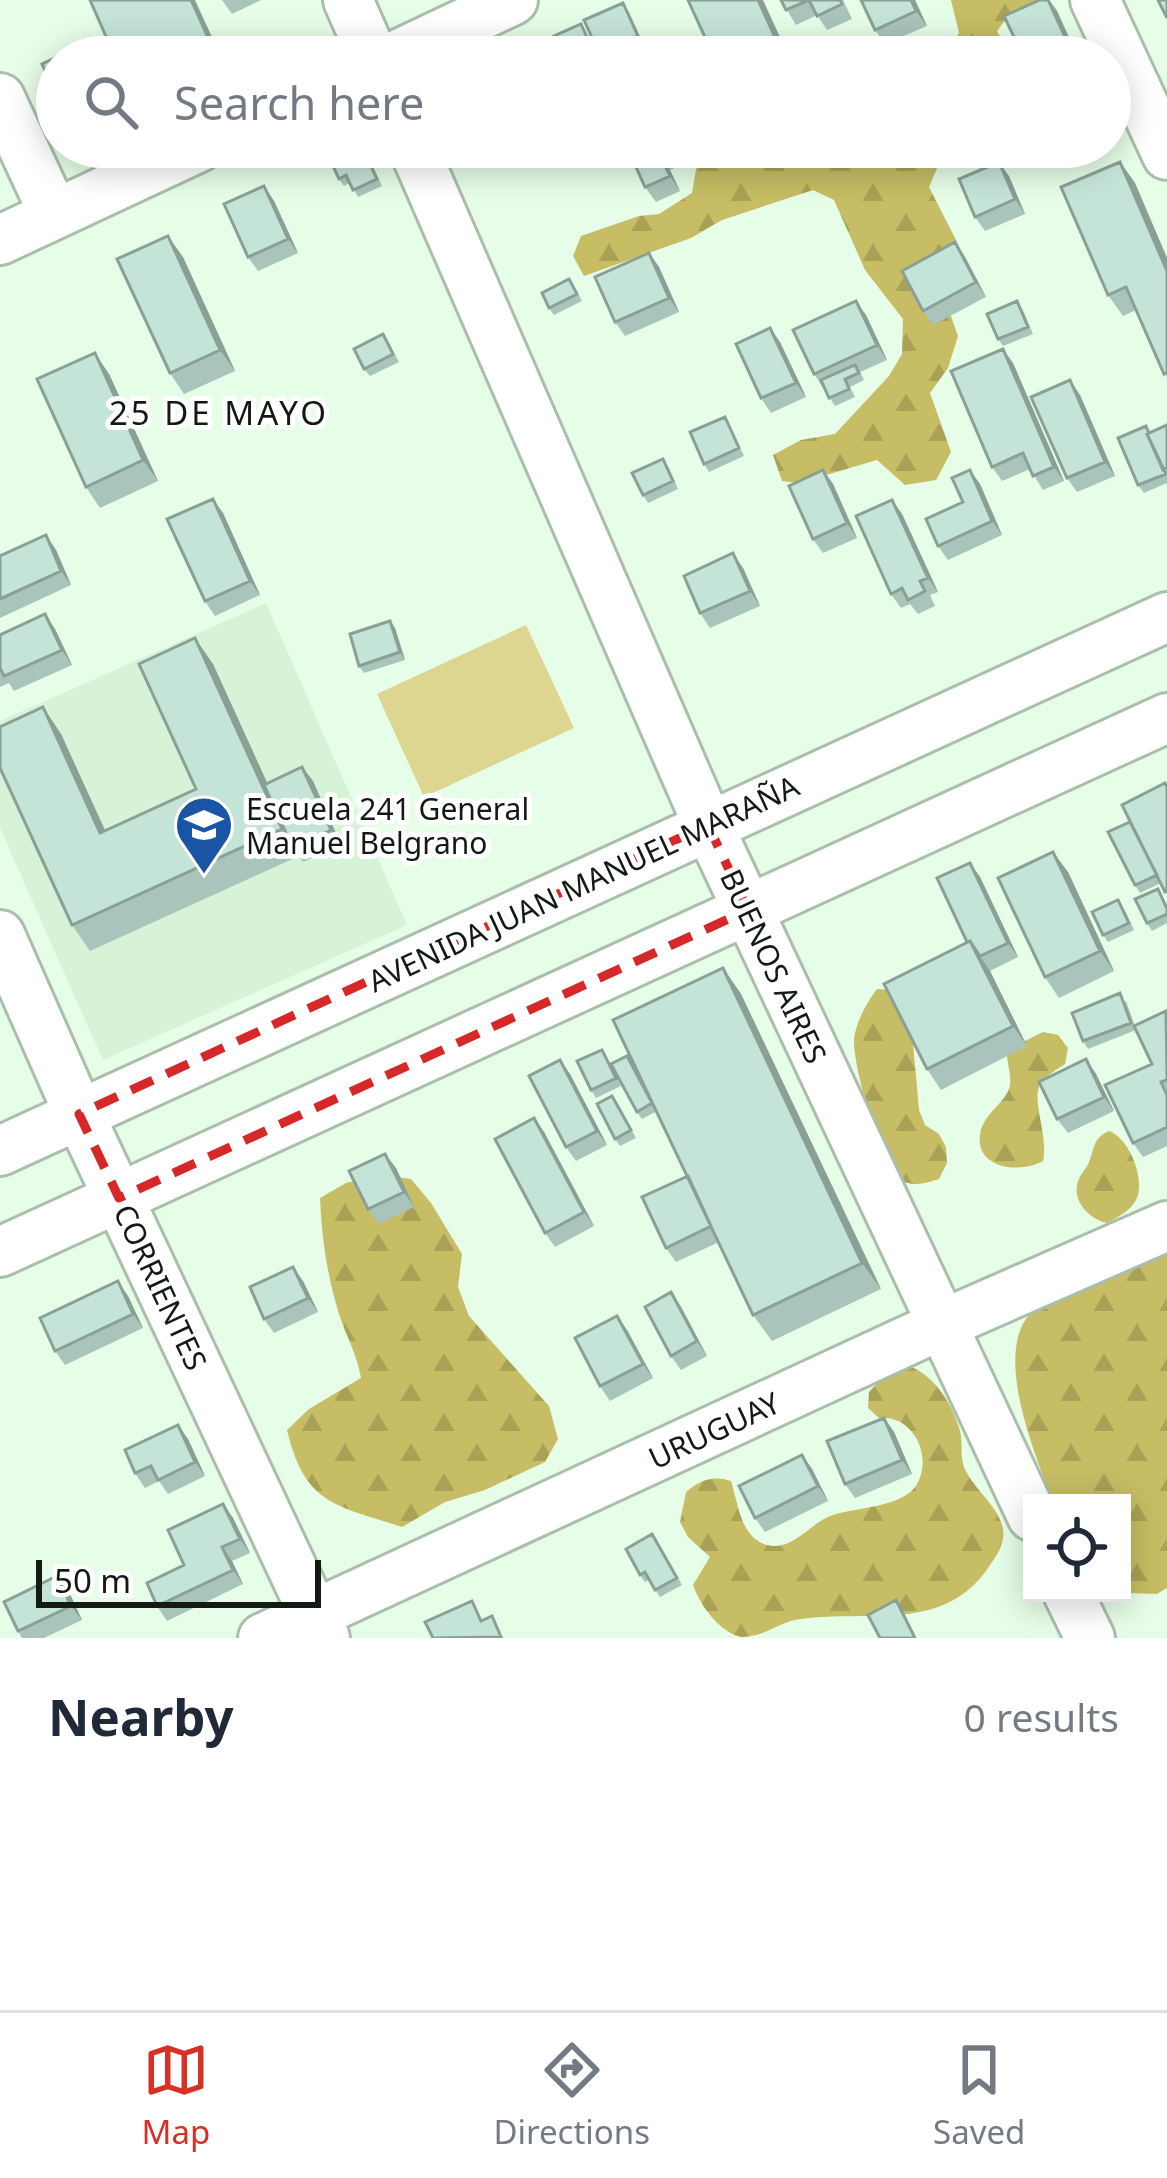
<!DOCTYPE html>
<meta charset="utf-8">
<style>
:root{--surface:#fff;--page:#f2f2f3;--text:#1f2937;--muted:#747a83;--line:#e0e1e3;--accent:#d93025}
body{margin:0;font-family:"Noto Sans",sans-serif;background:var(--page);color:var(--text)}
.controls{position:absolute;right:36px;bottom:36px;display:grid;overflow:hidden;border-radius:0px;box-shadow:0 6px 30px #0003}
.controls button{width:108px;height:108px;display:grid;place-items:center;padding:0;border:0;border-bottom:3px solid var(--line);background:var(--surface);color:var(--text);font:60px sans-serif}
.scale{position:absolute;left:36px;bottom:30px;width:285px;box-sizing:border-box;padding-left:12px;border:6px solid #121a13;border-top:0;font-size:33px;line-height:42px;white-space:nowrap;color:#121a13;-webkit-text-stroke:9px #fff;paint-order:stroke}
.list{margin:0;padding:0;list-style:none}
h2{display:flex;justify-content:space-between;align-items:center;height:156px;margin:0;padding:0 48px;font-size:51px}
h2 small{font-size:39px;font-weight:400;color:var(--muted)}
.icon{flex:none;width:66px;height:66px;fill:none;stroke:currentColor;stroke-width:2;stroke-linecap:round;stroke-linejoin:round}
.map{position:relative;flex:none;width:1167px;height:1638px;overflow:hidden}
.search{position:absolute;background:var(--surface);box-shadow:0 6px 30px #0003;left:36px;right:36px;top:36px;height:132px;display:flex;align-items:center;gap:30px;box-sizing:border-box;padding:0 42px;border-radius:66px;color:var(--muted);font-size:45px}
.sheet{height:372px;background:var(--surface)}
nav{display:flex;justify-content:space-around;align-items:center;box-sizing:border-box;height:168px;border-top:3px solid var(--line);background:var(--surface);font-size:33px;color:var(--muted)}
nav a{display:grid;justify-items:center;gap:6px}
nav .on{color:var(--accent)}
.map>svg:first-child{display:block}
</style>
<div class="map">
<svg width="1167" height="1638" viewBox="0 0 1167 1638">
<defs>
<pattern id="forest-firs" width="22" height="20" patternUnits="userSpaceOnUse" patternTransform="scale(3)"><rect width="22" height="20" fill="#c6bd64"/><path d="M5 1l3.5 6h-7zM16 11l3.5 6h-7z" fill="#a9a256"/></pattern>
</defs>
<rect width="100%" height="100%" fill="#e6fde7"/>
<path fill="#d6f3d8" d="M 266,603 L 407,925 L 103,1060 L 0,828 L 0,721 Z"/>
<path fill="url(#forest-firs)" d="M 951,0 L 1043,0 L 1007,18 L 997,31 L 1012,57 L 951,57 L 950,46 L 959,33 Z
M 770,147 L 938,147 L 941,159 L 929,187 L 957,242 L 955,273 L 947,305 L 958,336 L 948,368 L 930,393 L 951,452 L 936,480 L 905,485 L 877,460 L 799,483 L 782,481 L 773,455 L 801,440 L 835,434 L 889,376 L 902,354 L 903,319 L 865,270 L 834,200 L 813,190 L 722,220 L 691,238 L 584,276 L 573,256 L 581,236 L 639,216 L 659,214 L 692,193 L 697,164 L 731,148 L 758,153 Z
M 877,989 L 893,990 L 912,1032 L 919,1110 L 925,1125 L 939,1134 L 946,1147 L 947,1163 L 939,1179 C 927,1183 914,1187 903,1181 C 881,1169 853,1066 854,1040 C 855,1024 867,1002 877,989 Z
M 1043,1032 L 1058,1035 L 1068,1048 L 1065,1064 C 1058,1069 1046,1076 1041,1083 C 1030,1098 1049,1136 1043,1161 C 1018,1175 971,1167 981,1130 C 986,1113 1003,1104 1009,1089 C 1013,1077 1006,1063 1007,1050 Z
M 1109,1131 C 1129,1138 1145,1178 1137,1198 C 1132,1210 1117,1218 1107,1223 C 1088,1219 1070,1199 1079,1179 C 1081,1173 1087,1168 1089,1162 C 1095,1147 1093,1138 1109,1131 Z
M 377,1175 L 411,1179 L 431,1203 L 462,1254 L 458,1287 L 469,1316 L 549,1406 L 558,1439 L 545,1462 L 485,1490 L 445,1502 L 402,1527 C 335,1505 305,1505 287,1430 L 309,1409 L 361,1378 C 357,1354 346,1336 339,1314 C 327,1275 322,1239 320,1198 L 346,1183 Z
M 1167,1242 L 1167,1588 L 1157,1594 L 1126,1593 L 1122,1576 L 1122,1503 L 1053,1503 C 1037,1458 994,1360 1028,1316 C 1044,1294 1138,1257 1167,1242 Z
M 912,1367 C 936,1378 953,1405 960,1431 C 963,1443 960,1456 964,1467 C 973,1489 999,1506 1003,1529 C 1005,1542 999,1552 992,1562 C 947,1635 871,1609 801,1619 C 780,1621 763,1638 741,1637 C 719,1632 700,1605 693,1585 L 710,1557 L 688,1537 L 680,1522 L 686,1492 C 700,1480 713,1475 731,1481 C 738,1502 740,1535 764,1544 C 791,1554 809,1524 830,1516 C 854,1507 904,1508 917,1484 C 933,1457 914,1415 879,1418 L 868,1408 L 869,1392 L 880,1380 Z"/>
<path fill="#ddd690" d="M 526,625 L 574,728 L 424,797 L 377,694 Z"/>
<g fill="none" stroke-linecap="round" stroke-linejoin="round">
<defs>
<path id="minor" d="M 348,0 L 373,57
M 1095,0 L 1167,155
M 393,57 L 513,0
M 0,98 L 54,214
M 413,147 L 708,825 L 1032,1516
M 0,240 L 199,147
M 0,935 L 79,1114 L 325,1638
M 0,1151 L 1167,617
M 0,1252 L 1167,718
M 1068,1593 L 1090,1638
M 263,1638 L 941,1325 L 1167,1226"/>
</defs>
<use href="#minor" stroke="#a9bfab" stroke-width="54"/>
<use href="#minor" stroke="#fff" stroke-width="48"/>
</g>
<path fill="#a9c4ba" d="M 222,0 L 261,0 L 232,14 Z
M 781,0 L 843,0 L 852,19 L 827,30 L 817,15 L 796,25 Z
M 915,0 L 927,26 L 885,44 L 875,30 Z
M 1049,0 L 1057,11 L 1078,57 L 1024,57 L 1004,16 Z
M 628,10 L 643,43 L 613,57 L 601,57 L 599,53 Z
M 581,24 L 594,49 L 577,57 L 565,57 L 554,36 Z
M 341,147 L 364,147 L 382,186 L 358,197 L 350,183 L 344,186 L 339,179 Z
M 477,147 L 497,147 L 482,154 Z
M 627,147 L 679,147 L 686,163 L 670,170 L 680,191 L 656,202 L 645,187 Z
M 1018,147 L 1054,147 L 1027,159 Z
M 1120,162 L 1135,183 L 1167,258 L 1167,378 L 1136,310 L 1123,316 L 1108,295 Z
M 1009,176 L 1025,214 L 985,231 L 975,217 Z
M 264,186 L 274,201 L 298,253 L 258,271 L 248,257 Z
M 955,242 L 965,257 L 986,297 L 933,325 L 923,311 Z
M 649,253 L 659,267 L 679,312 L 625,336 L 615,322 Z
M 183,257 L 235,371 L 184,394 L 170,373 Z
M 574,286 L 582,301 L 554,315 L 549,308 Z
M 1022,308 L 1033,334 L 1003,346 L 998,339 Z
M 866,315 L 887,360 L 860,372 L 864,380 L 850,387 L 855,397 L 835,406 L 814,374 Z
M 388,341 L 399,362 L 370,376 L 364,369 Z
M 780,342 L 806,397 L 771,413 L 761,398 Z
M 1013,363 L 1064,481 L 1043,490 L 1030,469 L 1002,481 L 992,467 Z
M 109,374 L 158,481 L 100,508 L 86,487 Z
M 1080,395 L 1115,476 L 1077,492 L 1067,478 Z
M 725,417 L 744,456 L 709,472 L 704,464 Z
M 1167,425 L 1167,483 L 1144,493 L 1138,485 L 1150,432 Z
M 668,466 L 678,489 L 648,503 L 643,495 Z
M 823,470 L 833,484 L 857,538 L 823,553 L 813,539 Z
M 980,484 L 1002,535 L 948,560 L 938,546 L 963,502 Z
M 892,500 L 902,514 L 938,592 L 930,595 L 935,606 L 918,614 L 910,604 L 901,608 L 891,594 Z
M 223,513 L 260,595 L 215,616 L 205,601 Z
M 46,535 L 56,550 L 71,585 L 0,618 L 0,556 Z
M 743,568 L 760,606 L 710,628 L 700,613 Z
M 45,614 L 55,629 L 72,665 L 14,691 L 9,683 L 0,687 L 0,635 Z
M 390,621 L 395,628 L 405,660 L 364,673 L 359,666 Z
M 213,664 L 267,783 L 302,767 L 313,781 L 341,845 L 303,862 L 299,856 L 90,951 L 72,925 L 43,707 L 61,734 L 105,830 L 196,789 Z
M 1167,786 L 1167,894 L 1161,883 L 1140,893 L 1135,885 L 1130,822 Z
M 970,863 L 980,877 L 1018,957 L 990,971 L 1027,1046 L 941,1090 L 927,1069 L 967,942 Z
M 1068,872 L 1114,971 L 1059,998 L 1045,977 Z
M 1158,889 L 1167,905 L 1167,923 L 1152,931 L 1147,923 Z
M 1123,907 L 1134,930 L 1108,942 L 1103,935 Z
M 723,968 L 741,994 L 881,1289 L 772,1341 L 753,1315 L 719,1242 L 676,1262 L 666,1248 L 688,1176 L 657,1111 L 642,1119 L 637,1112 L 627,1056 L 650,1096 Z
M 1126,1001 L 1135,1026 L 1167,1012 L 1167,1146 L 1143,1157 L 1133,1143 L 1152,1064 L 1136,1030 L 1088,1049 L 1083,1041 Z
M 602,1050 L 621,1086 L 596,1098 L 591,1090 Z
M 1086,1059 L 1096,1074 L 1114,1111 L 1068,1133 L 1057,1119 Z
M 560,1060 L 570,1074 L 607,1145 L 576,1161 L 566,1147 Z
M 617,1103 L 636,1138 L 620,1146 L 615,1139 Z
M 534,1118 L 544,1132 L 594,1226 L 555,1247 L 545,1233 Z
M 385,1154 L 396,1168 L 414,1207 L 378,1224 L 368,1209 Z
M 303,1281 L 318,1312 L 274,1333 L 264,1319 Z
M 671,1292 L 681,1307 L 707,1356 L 681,1370 L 671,1356 Z
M 128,1296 L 143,1328 L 65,1365 L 55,1351 Z
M 627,1330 L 653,1378 L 610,1401 L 600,1386 Z
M 884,1418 L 894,1432 L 912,1474 L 855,1498 L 845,1484 Z
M 188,1439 L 205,1476 L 168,1494 L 159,1481 L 145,1488 L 135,1473 Z
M 802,1455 L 812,1469 L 828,1501 L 765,1532 L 755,1518 Z
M 223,1504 L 233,1518 L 250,1553 L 232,1561 L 243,1584 L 167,1621 L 157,1606 Z
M 657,1541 L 682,1585 L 660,1597 L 649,1580 L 645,1582 L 640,1575 Z
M 57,1576 L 68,1590 L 82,1620 L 44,1638 L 22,1638 L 18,1631 Z"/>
<path fill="#8aa097" d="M 191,0 L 195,0 L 221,57 L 218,57 Z
M 758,0 L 763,0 L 789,57 L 784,57 Z
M 911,0 L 915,0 L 927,26 L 916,11 Z
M 1049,0 L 1057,11 L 1078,57 L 1070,48 Z
M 660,155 L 670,170 L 680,191 L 670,176 Z
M 999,162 L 1009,176 L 1025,214 L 1015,199 Z
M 1120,162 L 1135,183 L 1167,258 L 1167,271 Z
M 264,186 L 274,201 L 298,253 L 288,239 Z
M 168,236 L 183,257 L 235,371 L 220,350 Z
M 955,242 L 965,257 L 986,297 L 976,282 Z
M 649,253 L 659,267 L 679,312 L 669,298 Z
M 856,301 L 866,315 L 887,360 L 877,345 Z
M 770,328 L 780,342 L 806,397 L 796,383 Z
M 1003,349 L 1013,363 L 1064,481 L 1054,467 Z
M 95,353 L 109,374 L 158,481 L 143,460 Z
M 1070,380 L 1080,395 L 1115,476 L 1105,462 Z
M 823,470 L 833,484 L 857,538 L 847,523 Z
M 970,470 L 980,484 L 1002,535 L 992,521 Z
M 213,499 L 223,513 L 260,595 L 250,581 Z
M 892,500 L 902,514 L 938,592 L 928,578 Z
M 46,535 L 56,550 L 71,585 L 61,571 Z
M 733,553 L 743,568 L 760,606 L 750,591 Z
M 45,614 L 55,629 L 72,665 L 62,650 Z
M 390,621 L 395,628 L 405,660 L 400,652 Z
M 195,638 L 213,664 L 296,846 L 294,847 L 282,829 Z
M 43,707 L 61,734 L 118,859 L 100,833 Z
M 302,767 L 313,781 L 341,845 L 331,830 Z
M 1053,852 L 1068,872 L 1114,971 L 1100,951 Z
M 970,863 L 980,877 L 1018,957 L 1008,943 Z
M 970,941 L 990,971 L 1027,1046 L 1013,1026 Z
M 723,968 L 741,994 L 881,1289 L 862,1263 Z
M 1086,1059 L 1096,1074 L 1114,1111 L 1104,1097 Z
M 560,1060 L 570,1074 L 607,1145 L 597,1131 Z
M 534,1118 L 544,1132 L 594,1226 L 584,1212 Z
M 385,1154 L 396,1168 L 414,1207 L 404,1192 Z
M 293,1267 L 303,1281 L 318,1312 L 308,1298 Z
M 118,1281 L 128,1296 L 143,1328 L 133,1314 Z
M 671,1292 L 681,1307 L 707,1356 L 697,1341 Z
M 617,1316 L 627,1330 L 653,1378 L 643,1364 Z
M 884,1418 L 894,1432 L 912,1474 L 902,1460 Z
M 178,1425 L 188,1439 L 205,1476 L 195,1462 Z
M 802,1455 L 812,1469 L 828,1501 L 818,1486 Z
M 223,1504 L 233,1518 L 250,1553 L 240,1539 Z
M 222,1547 L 232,1561 L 243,1584 L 233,1570 Z
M 57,1576 L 68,1590 L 82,1620 L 71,1606 Z"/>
<path fill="#c5e4d8" stroke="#8aa097" stroke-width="3" d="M 90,0 L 191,0 L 216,55 L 211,57 L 115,57 Z
M 688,0 L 758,0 L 784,57 L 714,57 Z
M 781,0 L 840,0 L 842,4 L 817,16 L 809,0 L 786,10 Z
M 861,0 L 911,0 L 916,11 L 875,30 Z
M 1040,0 L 1048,0 L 1070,48 L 1052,57 L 1043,57 L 1039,47 L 1022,54 L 1004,16 Z
M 1158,0 L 1167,0 L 1167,18 Z
M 623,3 L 638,36 L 599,53 L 584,20 Z
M 581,24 L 589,42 L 563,54 L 554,36 Z
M 85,44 L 91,57 L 57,57 L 57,97 L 42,64 Z
M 341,147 L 362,147 L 377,179 L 353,190 L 346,175 L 339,179 L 327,153 Z
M 627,147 L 676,147 L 676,148 L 660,155 L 670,176 L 645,187 Z
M 999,162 L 1015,199 L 975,217 L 959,179 Z
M 1120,162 L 1167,271 L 1167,372 L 1164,374 L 1126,287 L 1108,295 L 1061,187 Z
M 264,186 L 288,239 L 248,257 L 224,204 Z
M 168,236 L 220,350 L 170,373 L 117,259 Z
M 955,242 L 976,282 L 923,311 L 902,271 Z
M 649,253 L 669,298 L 615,322 L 595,277 Z
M 569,279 L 577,294 L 549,308 L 542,293 Z
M 856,301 L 877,345 L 814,374 L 793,330 Z
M 1017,301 L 1028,327 L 998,339 L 987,314 Z
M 770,328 L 796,383 L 761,398 L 736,344 Z
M 383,334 L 393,354 L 364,369 L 354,349 Z
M 1003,349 L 1054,467 L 1033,476 L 1023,453 L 992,467 L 951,371 Z
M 95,353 L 143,460 L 86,487 L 37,379 Z
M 855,365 L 859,373 L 845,379 L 849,389 L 829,398 L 821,380 Z
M 1070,380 L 1105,462 L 1067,478 L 1031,397 Z
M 725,417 L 739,448 L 704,464 L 690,432 Z
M 1167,425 L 1167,468 L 1163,470 L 1147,434 Z
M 1146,426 L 1149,433 L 1147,434 L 1166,474 L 1138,485 L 1118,438 Z
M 663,459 L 673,481 L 643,495 L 632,473 Z
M 823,470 L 847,523 L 813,539 L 789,486 Z
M 970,470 L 992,521 L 938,546 L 926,519 L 963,502 L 952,478 Z
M 213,499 L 250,581 L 205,601 L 167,519 Z
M 892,500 L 928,578 L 920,581 L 925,591 L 908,600 L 902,588 L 891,594 L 856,516 Z
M 46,535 L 61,571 L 0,599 L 0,556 Z
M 733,553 L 750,591 L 700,613 L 684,576 Z
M 45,614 L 62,650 L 4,676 L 0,668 L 0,635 Z
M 390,621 L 400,652 L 359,666 L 350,634 Z
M 195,638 L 282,829 L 72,925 L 0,768 L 0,727 L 43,707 L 100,833 L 196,789 L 139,664 Z
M 302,767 L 331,830 L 293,848 L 264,785 Z
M 1165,783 L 1167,787 L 1167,891 L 1165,892 L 1122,805 Z
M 1130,822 L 1157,875 L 1135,885 L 1108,832 Z
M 1053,852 L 1100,951 L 1045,977 L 998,878 Z
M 970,863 L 1008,943 L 980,956 L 970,941 L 967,942 L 937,878 Z
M 1158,889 L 1167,909 L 1167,914 L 1147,923 L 1135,899 Z
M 1118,900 L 1129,923 L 1103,935 L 1092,912 Z
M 970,941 L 1013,1026 L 927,1069 L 884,984 Z
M 723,968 L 862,1263 L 753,1315 L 613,1020 Z
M 1120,993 L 1131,1023 L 1083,1041 L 1072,1013 Z
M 1166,1011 L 1167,1080 L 1161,1082 L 1167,1095 L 1167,1127 L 1133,1143 L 1105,1085 L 1152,1064 L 1134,1026 Z
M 602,1050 L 616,1078 L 591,1090 L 577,1061 Z
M 627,1056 L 652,1103 L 637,1112 L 611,1064 Z
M 1086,1059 L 1104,1097 L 1057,1119 L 1039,1082 Z
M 560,1060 L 597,1131 L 566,1147 L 529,1076 Z
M 612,1096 L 631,1130 L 615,1139 L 597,1104 Z
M 534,1118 L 584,1212 L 545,1233 L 495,1139 Z
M 385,1154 L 404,1192 L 368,1209 L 349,1171 Z
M 688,1176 L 711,1226 L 666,1248 L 642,1197 Z
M 293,1267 L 308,1298 L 264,1319 L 250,1287 Z
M 118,1281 L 133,1314 L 55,1351 L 40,1318 Z
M 671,1292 L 697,1341 L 671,1356 L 645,1307 Z
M 617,1316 L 643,1364 L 600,1386 L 575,1338 Z
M 884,1418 L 902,1460 L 845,1484 L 827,1441 Z
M 178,1425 L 195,1462 L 158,1480 L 151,1466 L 135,1473 L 125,1450 Z
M 802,1455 L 818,1486 L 755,1518 L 739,1486 Z
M 223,1504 L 240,1539 L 222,1547 L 233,1570 L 157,1606 L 147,1583 L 184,1565 L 168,1530 Z
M 652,1534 L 677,1578 L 655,1590 L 645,1572 L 640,1575 L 626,1549 Z
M 57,1576 L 71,1606 L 18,1631 L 4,1602 Z
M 896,1600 L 915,1638 L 880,1638 L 868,1615 Z
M 472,1601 L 481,1621 L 492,1616 L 501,1637 L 433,1638 L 425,1622 Z"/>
<path fill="none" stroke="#d62828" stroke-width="9" stroke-dasharray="24 15" stroke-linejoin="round" d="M 708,825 L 748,910 L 119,1198 L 79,1114 Z"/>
<defs>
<symbol id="school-pin" viewBox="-11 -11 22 30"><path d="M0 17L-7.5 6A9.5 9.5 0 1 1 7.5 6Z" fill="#1954a5" stroke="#fff"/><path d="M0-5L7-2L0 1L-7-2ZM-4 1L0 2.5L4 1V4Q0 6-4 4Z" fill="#fff"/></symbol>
</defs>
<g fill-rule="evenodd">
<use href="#school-pin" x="171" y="792" width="66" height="90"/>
</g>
<g text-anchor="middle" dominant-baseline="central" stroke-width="10" stroke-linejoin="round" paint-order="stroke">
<g font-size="30" fill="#121a13" stroke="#fff" text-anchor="start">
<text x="246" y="808">Escuela 241 General<tspan x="246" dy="34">Manuel Belgrano</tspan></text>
</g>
<g font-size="30" fill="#121a13" stroke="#fff">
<text transform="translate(583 883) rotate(-25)">AVENIDA JUAN MANUEL MARAÑA</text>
<text transform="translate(774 966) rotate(65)">BUENOS AIRES</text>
<text transform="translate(161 1287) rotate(65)">CORRIENTES</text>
<text transform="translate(714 1430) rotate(-25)">URUGUAY</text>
</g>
<g font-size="33" letter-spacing="3" fill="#121a13" stroke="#fff">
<text x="219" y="412">25 DE MAYO</text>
</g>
</g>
</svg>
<div class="controls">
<button><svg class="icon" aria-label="locate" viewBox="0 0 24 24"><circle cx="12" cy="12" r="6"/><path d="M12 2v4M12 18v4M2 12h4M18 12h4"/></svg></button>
</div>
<div class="scale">50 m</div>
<div class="search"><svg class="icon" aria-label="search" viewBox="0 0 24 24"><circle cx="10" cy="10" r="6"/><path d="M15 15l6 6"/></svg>Search here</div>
</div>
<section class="sheet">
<h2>Nearby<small>0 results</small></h2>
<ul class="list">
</ul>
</section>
<nav>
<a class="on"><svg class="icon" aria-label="map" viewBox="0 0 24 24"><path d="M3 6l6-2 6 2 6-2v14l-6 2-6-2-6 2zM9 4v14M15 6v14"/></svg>Map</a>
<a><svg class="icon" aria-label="directions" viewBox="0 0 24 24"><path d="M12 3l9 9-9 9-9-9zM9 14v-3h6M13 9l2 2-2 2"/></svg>Directions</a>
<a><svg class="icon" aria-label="saved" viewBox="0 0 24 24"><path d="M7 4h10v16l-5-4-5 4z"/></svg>Saved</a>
</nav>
